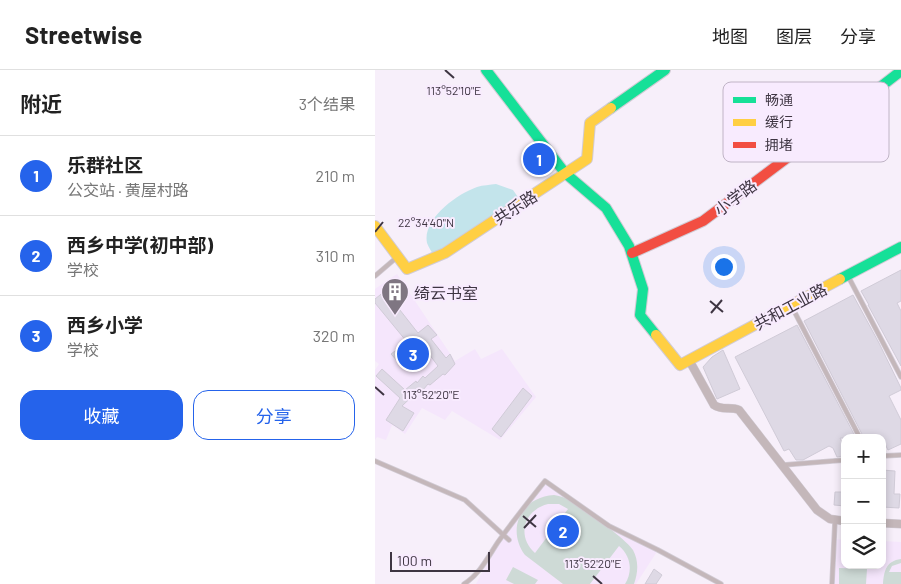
<!DOCTYPE html>
<html lang="zh">
<meta charset="utf-8">
<style>
:root{--surface:#fff;--page:#f2f2f2;--text:#222;--muted:#767676;--line:#e0e0e0;--accent:#2563eb}
body{margin:0;font-family:Barlow,"Noto Sans SC",sans-serif;background:var(--page);color:var(--text)}
.controls{position:absolute;right:15px;bottom:15px;display:grid;overflow:hidden;border-radius:10px;box-shadow:0 2px 8px #0003}
.controls button{width:45px;height:45px;display:grid;place-items:center;padding:0;border:0;border-bottom:1px solid var(--line);background:var(--surface);color:var(--text);font:25px sans-serif}
.scale{position:absolute;left:15px;bottom:12px;width:100px;box-sizing:border-box;padding-left:5px;border:2px solid #3e3542;border-top:0;font-size:14px;line-height:18px;white-space:nowrap;color:#3e3542;-webkit-text-stroke:4px #f8ebfe;paint-order:stroke}
.you{position:absolute;left:348px;top:196px;width:18px;height:18px;margin:-12px;border:4px solid #fff;border-radius:50%;background:#1a73e8;box-shadow:0 0 0 8px #1a73e833}
.badge{display:grid;place-items:center;width:32px;height:32px;border-radius:50%;background:var(--accent);color:#fff;font-size:16px;font-weight:700}
.pin{position:absolute;translate:-50% -50%;border:2px solid #fff;box-shadow:0 1px 5px #0006}
.list{margin:0;padding:0;list-style:none}
h2{display:flex;justify-content:space-between;align-items:center;height:65px;margin:0;padding:0 20px;font-size:21px}
h2 small{font-size:16px;font-weight:400;color:var(--muted)}
.list li{display:grid;grid-template-columns:32px 1fr auto;gap:15px;align-items:center;box-sizing:border-box;height:80px;padding:0 20px;border-top:1px solid var(--line)}
.list b{display:block;font-size:19px;white-space:nowrap}
.list p{margin:0;font-size:16px;white-space:nowrap;color:var(--muted)}
.list em{font-size:16px;font-style:normal;color:var(--muted)}
.actions{display:flex;gap:10px;padding:15px 20px}
.actions a{flex:1;padding:11px 0;border:1px solid var(--accent);border-radius:15px;text-align:center;font-size:18px;color:var(--accent)}
.actions .main{background:var(--accent);color:#fff}
.icon{flex:none;width:28px;height:28px;fill:none;stroke:currentColor;stroke-width:2;stroke-linecap:round;stroke-linejoin:round}
.map{position:relative;flex:none;width:526px;height:514px;overflow:hidden}
header{display:flex;align-items:center;gap:30px;box-sizing:border-box;height:70px;padding:0 25px;background:var(--surface);border-bottom:1px solid var(--line)}
header strong{font-size:24px}
nav{display:flex;gap:28px;margin-inline-start:auto;font-size:18px}
main{display:flex}
aside{flex:1;background:var(--surface)}
.map>svg:first-child{display:block}
</style>
<header>
<strong>Streetwise</strong>
<nav><a>地图</a><a>图层</a><a>分享</a></nav>
</header>
<main>
<aside>
<h2>附近<small>3个结果</small></h2>
<ul class="list">
<li><span class="badge">1</span><div><b>乐群社区</b><p>公交站 · 黄屋村路</p></div><em>210 m</em></li>
<li><span class="badge">2</span><div><b>西乡中学(初中部)</b><p>学校</p></div><em>310 m</em></li>
<li><span class="badge">3</span><div><b>西乡小学</b><p>学校</p></div><em>320 m</em></li>
</ul>
<div class="actions"><a class="main">收藏</a><a>分享</a></div>
</aside>
<div class="map">
<svg width="526" height="514" viewBox="0 0 526 514">
<rect width="100%" height="100%" fill="#f7effa"/>
<path fill="#f5e6fc" d="M 22,204 L 80,291 L 100,279 L 106,289 L 127,279 L 161,327 L 125,370 L 77,341 L 70,350 L 47,338 L 30,364 L 17,355 L 11,370 L 2,367 L 0,370 L 0,300 L 4,294 L 0,291 L 0,219 Z
M 170,411 L 234,456 L 283,480 L 261,514 L 101,514 L 123,472 Z
M 459,469 L 470,470 L 470,495 L 507,495 L 507,471 L 526,472 L 526,514 L 457,514 Z"/>
<path fill="#cedad6" fill-rule="evenodd" d="M 179,425 C 184,426 189,427 194,430 C 206,436 252,470 258,480 C 264,491 263,503 259,514 L 250,514 C 258,501 256,486 244,476 L 215,514 L 188,514 L 150,485 C 131,459 146,427 179,425 ZM 173,434 L 184,434 L 193,439 L 160,483 C 141,466 149,440 173,434 Z
M 526,489 L 526,493 L 517,496 L 514,502 L 526,502 L 526,514 L 508,514 C 509,501 511,491 526,489 Z
M 138,497 L 163,510 L 160,514 L 139,514 L 131,510 Z
M 464,498 L 492,499 L 491,514 L 464,514 Z"/>
<path fill="#c3e4eb" d="M 121,114 L 138,120 L 145,130 L 67,180 L 58,184 C 56,181 53,176 52,173 C 47,149 82,124 102,117 C 108,115 115,115 121,114 Z"/>
<path fill="#ded9e5" stroke="#d0cbd7" d="M 526,200 L 526,231 L 522,233 L 526,241 L 526,296 L 493,235 L 494,235 L 486,221 Z
M 10,221 L 43,263 L 53,255 L 62,265 L 56,269 L 71,288 L 75,284 L 80,294 L 70,305 L 68,304 L 55,315 L 53,314 L 48,320 L 46,318 L 27,336 L 39,343 L 28,361 L 11,350 L 25,328 L 1,306 L 7,299 L 30,320 L 41,311 L 42,313 L 48,306 L 50,308 L 63,296 L 48,276 L 25,294 L 16,284 L 32,272 L 0,233 L 0,229 Z
M 478,225 L 504,273 L 526,318 L 526,320 L 514,326 L 526,350 L 526,374 L 513,380 L 506,366 L 489,368 L 429,251 Z
M 422,255 L 481,368 L 465,368 L 470,378 L 470,385 L 468,386 L 462,387 L 458,378 L 454,376 L 428,390 L 421,390 L 414,379 L 409,381 L 360,287 Z
M 348,280 L 365,319 L 342,329 L 328,297 L 337,287 Z
M 148,318 L 157,326 L 126,367 L 117,359 Z
M 507,400 L 520,401 L 519,424 L 525,424 L 524,438 L 507,437 Z
M 460,422 L 470,422 L 470,436 L 459,435 Z
M 279,499 L 287,505 L 281,514 L 270,514 Z"/>
<g fill="none" stroke-linecap="round" stroke-linejoin="round">
<defs>
<path id="lane" d="M 0,206 L 21,188
M 473,206 L 526,307
M 417,237 L 485,368
M 507,386 L 526,385
M 0,391 L 90,430 L 134,470
M 408,395 L 470,390
M 89,514 C 105,504 113,487 123,472 C 138,451 154,431 170,411 L 234,456 L 283,480 L 346,514
M 457,514 L 460,450"/>
<path id="street" d="M 314,290 L 339,335 C 347,341 356,336 364,340 L 442,440 L 455,449 L 470,451
M 507,453 L 526,454"/>
<path id="fast" d="M 111,0 L 190,103 L 231,138 L 254,176 L 268,219 L 265,245 L 281,265
M 236,38 L 290,0
M 473,42 L 526,1
M 465,209 L 526,177"/>
<path id="slow" d="M 0,156 L 32,199 L 70,183 L 212,89 L 215,53 L 236,38
M 281,265 L 305,295 L 465,209"/>
<path id="jam" d="M 257,183 L 328,151 L 473,42"/>
</defs>
<use href="#lane" stroke="#d1cbd4" stroke-width="5.5"/>
<use href="#street" stroke="#d1cbd4" stroke-width="9"/>
<use href="#fast" stroke="#d1cbd4" stroke-width="12"/>
<use href="#slow" stroke="#d1cbd4" stroke-width="12"/>
<use href="#jam" stroke="#d1cbd4" stroke-width="12"/>
<use href="#lane" stroke="#c4b7ba" stroke-width="4"/>
<use href="#street" stroke="#c4b7ba" stroke-width="8"/>
<use href="#fast" stroke="#16e098" stroke-width="10"/>
<use href="#slow" stroke="#ffcf43" stroke-width="10"/>
<use href="#jam" stroke="#f24e42" stroke-width="10"/>
</g>
<path fill="none" stroke="#3e3542" stroke-width="2" d="M 70,0 L 79,8M 0,162 L 8,152M 335,231 L 348,242M 336,243 L 347,230M 0,317 L 9,325M 148,446 L 161,457M 149,458 L 161,445M 218,506 L 227,514"/>
<defs>
<symbol id="building-pin" viewBox="-11 -11 22 30"><path d="M0 17L-7.5 6A9.5 9.5 0 1 1 7.5 6Z" fill="#7f7682" stroke="#f8ebfe"/><path d="M-4-6H4V6H1V3H-1V6H-4ZM-2.5-4.3h1.7v1.8h-1.7ZM.8-4.3h1.7v1.8H.8ZM-2.5-1h1.7V.8h-1.7ZM.8-1h1.7V.8H.8Z" fill="#fff"/></symbol>
</defs>
<g fill-rule="evenodd">
<use href="#building-pin" x="4" y="206" width="32" height="43"/>
</g>
<g text-anchor="middle" dominant-baseline="central" stroke-width="4" stroke-linejoin="round" paint-order="stroke">
<g font-size="16" fill="#3e3542" stroke="#f8ebfe">
<text transform="translate(360 127) rotate(-37)">小学路</text>
<text transform="translate(140 137) rotate(-33)">共乐路</text>
<text transform="translate(415 236) rotate(-28)">共和工业路</text>
</g>
<g font-size="16" fill="#3e3542" stroke="#f8ebfe" text-anchor="start">
<text x="39" y="222">绮云书室</text>
</g>
</g>
<rect x="348" y="12" width="166" height="80" rx="8" fill="#f8ebfe" stroke="#c0b4c6" stroke-width="1"/>
<rect x="358" y="27" width="23" height="6" fill="#16e098"/>
<rect x="358" y="49" width="23" height="7" fill="#ffcf43"/>
<rect x="358" y="72" width="23" height="6" fill="#f24e42"/>
<g font-size="14" fill="#3e3542">
<text x="390" y="35">畅通</text>
<text x="390" y="57">缓行</text>
<text x="390" y="80">拥堵</text>
</g>
<g font-size="12" text-anchor="middle" fill="#3e3542" stroke="#f8ebfe" stroke-width="4" stroke-linejoin="round" paint-order="stroke">
<text x="79" y="25">113°52'10"E</text>
<text x="51" y="157">22°34'40"N</text>
<text x="56" y="329">113°52'20"E</text>
<text x="218" y="498">113°52'20"E</text>
</g>
</svg>
<div class="controls">
<button>+</button>
<button>−</button>
<button><svg class="icon" aria-label="layers" viewBox="0 0 24 24"><path d="M12 4l9 5-9 5-9-5zM3 14l9 5 9-5"/></svg></button>
</div>
<div class="scale">100 m</div>
<div class="you"></div>
<div class="pin badge" style="left:164px;top:89px">1</div>
<div class="pin badge" style="left:188px;top:461px">2</div>
<div class="pin badge" style="left:38px;top:284px">3</div>
</div>
</main>
